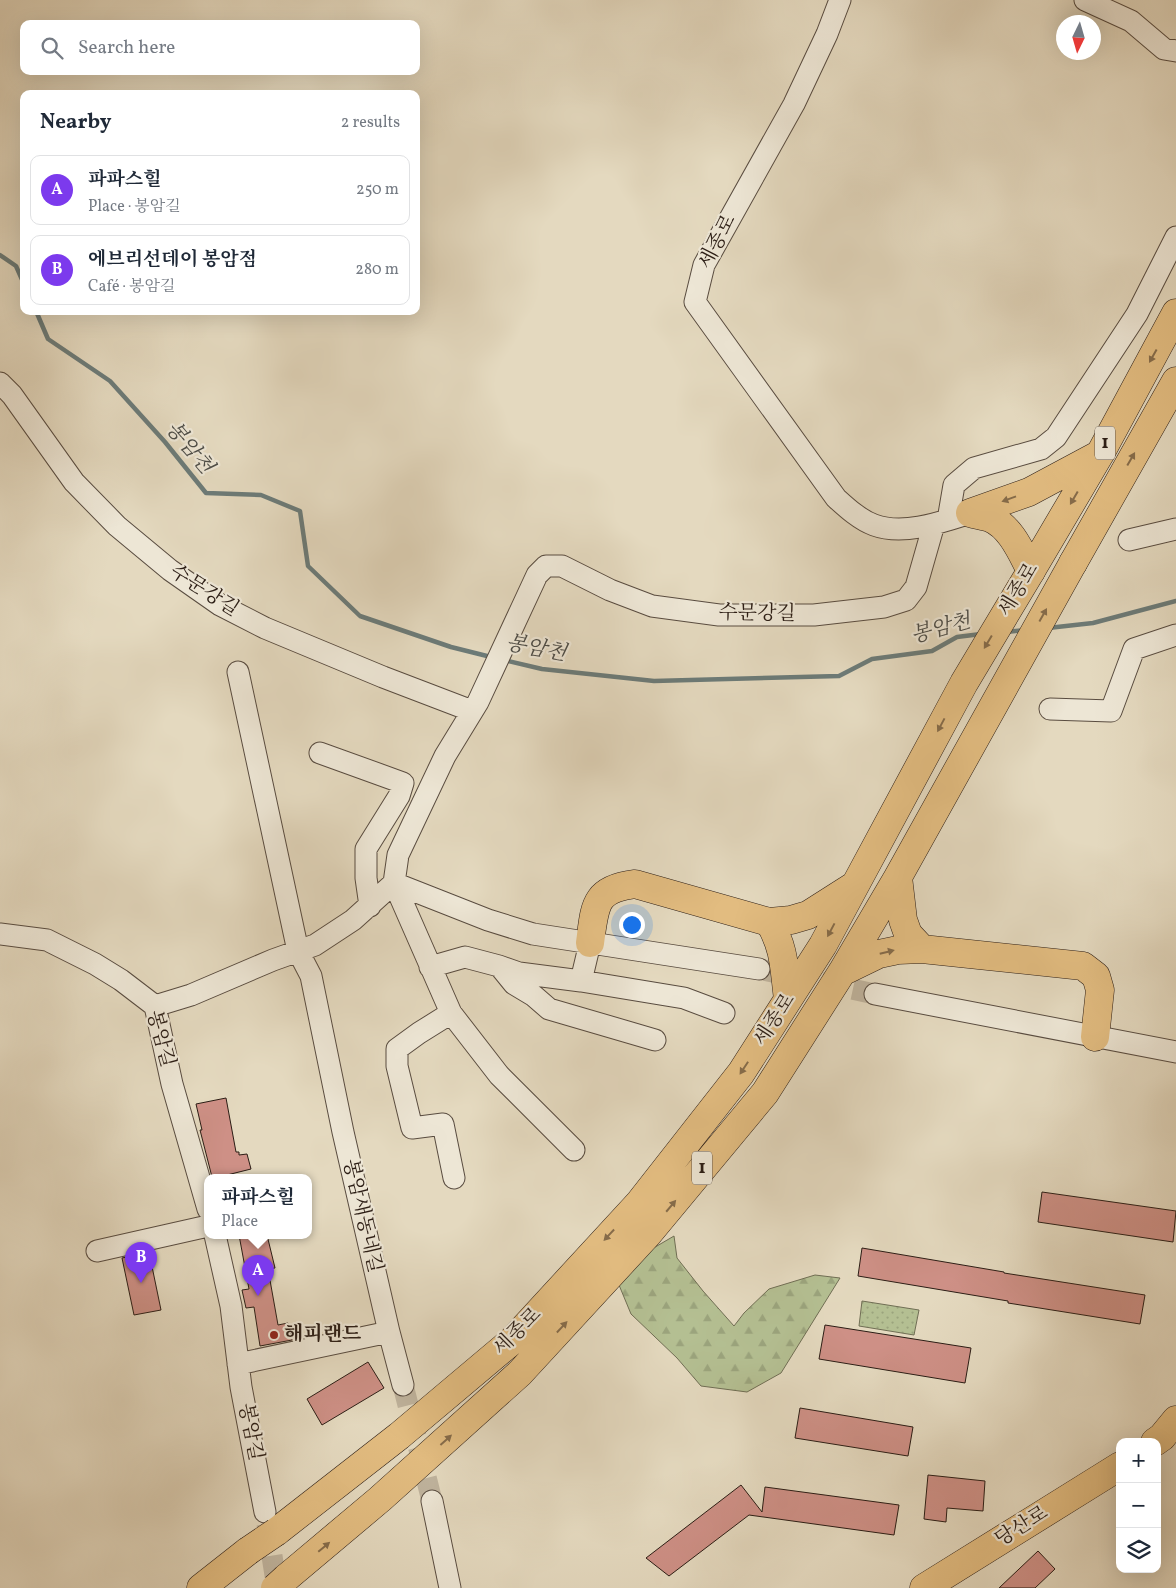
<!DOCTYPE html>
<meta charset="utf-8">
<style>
:root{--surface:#fff;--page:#f2f2f3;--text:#1f2937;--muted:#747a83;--line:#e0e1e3;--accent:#7c3aed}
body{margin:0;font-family:Vollkorn,"Noto Serif KR",serif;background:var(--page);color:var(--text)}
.controls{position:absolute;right:15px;bottom:15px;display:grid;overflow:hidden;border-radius:10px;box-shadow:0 5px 20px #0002}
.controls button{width:45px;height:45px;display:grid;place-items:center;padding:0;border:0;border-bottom:1px solid var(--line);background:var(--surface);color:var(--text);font:25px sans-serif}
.compass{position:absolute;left:1056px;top:15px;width:45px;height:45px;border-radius:50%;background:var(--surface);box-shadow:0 5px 20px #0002;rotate:185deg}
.you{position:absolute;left:631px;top:924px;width:18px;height:18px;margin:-12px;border:4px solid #fff;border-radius:50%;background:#1a73e8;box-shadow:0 0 0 8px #1a73e833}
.badge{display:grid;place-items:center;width:32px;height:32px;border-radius:50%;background:var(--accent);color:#fff;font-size:16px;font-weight:700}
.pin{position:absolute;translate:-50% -41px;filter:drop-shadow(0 1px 2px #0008)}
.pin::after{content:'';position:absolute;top:26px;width:18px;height:15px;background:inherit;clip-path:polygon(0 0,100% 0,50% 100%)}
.popup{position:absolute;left:204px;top:1174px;width:108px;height:65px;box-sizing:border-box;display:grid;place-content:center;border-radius:10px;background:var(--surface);filter:drop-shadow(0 1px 4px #0005);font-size:16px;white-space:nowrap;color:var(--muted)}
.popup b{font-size:19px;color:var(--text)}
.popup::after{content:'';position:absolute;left:50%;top:100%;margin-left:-10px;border:10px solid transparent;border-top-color:var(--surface)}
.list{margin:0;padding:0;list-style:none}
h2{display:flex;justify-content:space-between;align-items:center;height:65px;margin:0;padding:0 20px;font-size:21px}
h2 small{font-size:16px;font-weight:400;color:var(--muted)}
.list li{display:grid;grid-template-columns:32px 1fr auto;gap:15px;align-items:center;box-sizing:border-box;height:70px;margin:0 10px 10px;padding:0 10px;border:1px solid var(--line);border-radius:10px}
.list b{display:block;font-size:19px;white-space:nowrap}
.list p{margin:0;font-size:16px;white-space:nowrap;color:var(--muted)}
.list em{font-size:16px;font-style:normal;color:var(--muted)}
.icon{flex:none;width:28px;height:28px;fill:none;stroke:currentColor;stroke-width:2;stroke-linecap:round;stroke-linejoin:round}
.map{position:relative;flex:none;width:1176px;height:1588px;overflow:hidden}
.search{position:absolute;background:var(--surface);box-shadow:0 5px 20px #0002;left:20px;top:20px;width:400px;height:55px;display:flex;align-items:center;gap:12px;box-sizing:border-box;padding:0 18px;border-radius:10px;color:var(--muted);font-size:19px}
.panel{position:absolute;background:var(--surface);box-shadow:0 5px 20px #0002;left:20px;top:90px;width:400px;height:225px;border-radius:10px}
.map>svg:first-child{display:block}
</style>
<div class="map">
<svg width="1176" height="1588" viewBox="0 0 1176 1588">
<defs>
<pattern id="forest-firs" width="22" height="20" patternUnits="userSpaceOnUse" patternTransform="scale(1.25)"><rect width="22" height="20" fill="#b4bf92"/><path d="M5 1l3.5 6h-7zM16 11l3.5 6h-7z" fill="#9ba47d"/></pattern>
<pattern id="park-dots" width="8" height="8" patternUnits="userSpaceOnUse" patternTransform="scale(1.25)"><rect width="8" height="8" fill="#b4bf92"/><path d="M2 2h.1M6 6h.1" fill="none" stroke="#9ba47d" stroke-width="1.8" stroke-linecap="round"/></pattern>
</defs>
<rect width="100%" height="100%" fill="#e4d9bf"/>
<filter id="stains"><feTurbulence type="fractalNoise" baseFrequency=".004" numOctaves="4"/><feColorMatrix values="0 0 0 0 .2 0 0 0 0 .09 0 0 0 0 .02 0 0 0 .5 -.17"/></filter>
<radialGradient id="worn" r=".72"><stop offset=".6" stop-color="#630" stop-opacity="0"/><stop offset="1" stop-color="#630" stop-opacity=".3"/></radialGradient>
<path fill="url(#forest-firs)" stroke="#706e54" d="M 674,1236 L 677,1258 L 703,1291 L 734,1326 L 744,1313 L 769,1289 L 815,1275 L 840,1278 L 781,1373 L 747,1392 L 701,1386 L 677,1358 L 631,1314 L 619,1285 L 645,1253 Z"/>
<path fill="url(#park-dots)" stroke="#706e54" d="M 862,1301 L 919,1310 L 914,1335 L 859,1326 Z"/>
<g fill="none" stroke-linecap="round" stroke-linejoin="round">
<path stroke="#6c7b78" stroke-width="4.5" d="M 0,255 L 16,266 L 24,284
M 36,311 L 48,339 L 110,381 L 165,442 L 206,493 L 261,495 L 300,511 L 308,566 L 360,616 L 451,647 L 491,657
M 1048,628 L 1093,623 L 1176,601
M 1006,632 L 1025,630
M 504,660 L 542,669 L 654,681 L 839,676 L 872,659 L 932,651 L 957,637 L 981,634"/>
</g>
<path fill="#ce9086" stroke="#2b1d15" d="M 226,1098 L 236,1152 L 239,1152 L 239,1155 L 247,1154 L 251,1169 L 227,1175 L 228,1177 L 212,1177 L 200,1130 L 202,1130 L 196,1104 Z
M 1042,1192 L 1176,1211 L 1173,1242 L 1038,1222 Z
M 239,1235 L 267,1235 L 275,1268 L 268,1269 L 278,1325 L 288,1323 L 292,1340 L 260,1346 L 254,1307 L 246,1308 L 242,1290 L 249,1289 Z
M 862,1248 L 1004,1272 L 1004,1273 L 1145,1295 L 1140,1324 L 1008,1303 L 1008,1301 L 858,1276 Z
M 149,1252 L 161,1310 L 134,1315 L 122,1258 Z
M 825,1325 L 971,1348 L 965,1383 L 819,1359 Z
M 368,1362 L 384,1388 L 322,1425 L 307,1399 Z
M 800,1408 L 913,1427 L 908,1456 L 795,1438 Z
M 928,1475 L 985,1481 L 983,1511 L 947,1508 L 946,1522 L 924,1519 Z
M 741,1485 L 762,1512 L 765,1487 L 899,1505 L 894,1535 L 749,1515 L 669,1576 L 646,1558 Z
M 1038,1551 L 1055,1569 L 1035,1588 L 999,1588 Z"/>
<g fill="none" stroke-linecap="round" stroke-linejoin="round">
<path stroke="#bfb39d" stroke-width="21" stroke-dasharray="21 11" stroke-linecap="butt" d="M 759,969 L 875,994
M 403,1385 L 432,1501
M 267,1524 L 277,1588"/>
<defs>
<path id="minor" d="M 840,0 L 827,34 L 794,104 L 704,265 L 695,302 L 836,498 C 847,508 860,520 874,525 C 904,536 942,522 970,513
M 1085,0 L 1131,21 L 1164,49 L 1176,51
M 0,383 L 12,395 L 74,482 L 117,526 L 170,570 L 220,605 L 265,628 L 383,677 L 472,711
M 948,520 L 954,485 L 974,468 L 1041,449 L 1056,437 L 1137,314 L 1176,237
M 1129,540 L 1176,529
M 1050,709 L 1111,711 L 1134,649 L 1176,635
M 320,753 L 403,783 L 399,796 L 366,849 L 366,878 L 370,906
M 0,934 L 47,940 L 95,964 L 121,980 L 155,1006 L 172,1084 L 208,1209
M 430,967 L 465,957 L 499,966 L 519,973 L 581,981 L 684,998 L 724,1013
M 501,968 L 514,984 L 534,996 L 549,1009 L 655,1040
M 759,969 L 533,934 L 488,920 L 394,883 L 398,855 L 445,756 L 478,702 L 537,575 L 546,566 L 562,566 L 610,590 L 652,606 L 719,615 L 814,615 L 884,607 L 906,600 L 916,587 L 934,524
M 581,981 L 590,943
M 875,994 L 1176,1052
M 155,1006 L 191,995 L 273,960 L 315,945 L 353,920 L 394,883 L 451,1013 L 499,1075 L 574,1150
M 451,1013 L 419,1033 L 397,1049 L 397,1066 L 412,1128 L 443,1124 L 454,1178
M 215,1235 L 231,1306 L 241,1387 L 265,1512
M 97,1251 L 208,1226
M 389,1332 L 403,1385
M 238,1364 L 389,1332 L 343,1132 L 311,976 L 298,951 L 238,672
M 432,1501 L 450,1588"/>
<path id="major" d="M 1073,563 L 1176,381
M 1031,571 L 1100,454 L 1176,313
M 1031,571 C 1021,552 1011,527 990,518 C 984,516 977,515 970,513 L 1029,492 L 1100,454
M 1155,1442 L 1162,1437 L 1176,1420
M 924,1588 L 1120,1466"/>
<path id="highway" d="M 590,943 C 595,907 593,889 635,884 L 769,922
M 922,949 L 1083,966 L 1096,976 L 1100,990 L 1095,1037
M 842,972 L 879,954 L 898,950 L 922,949 L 908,934 L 903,920 L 898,877
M 788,999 C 784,969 785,948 769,922 L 791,920 L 808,915 L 852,887
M 276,1532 L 399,1436 L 513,1340 L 640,1202 L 741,1073 L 823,945 L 964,683 L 1031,571
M 286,1578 L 380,1499 L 520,1373 L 648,1234 L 765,1093 L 842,972 L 898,877 L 1073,563
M 201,1588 L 248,1551"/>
</defs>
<use href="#minor" stroke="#594c40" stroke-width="23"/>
<use href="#major" stroke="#2b1d15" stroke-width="29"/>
<use href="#highway" stroke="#2b1d15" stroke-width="29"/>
<use href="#minor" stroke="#ede6d5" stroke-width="21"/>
<use href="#major" stroke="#e2bc80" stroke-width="28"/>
<use href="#highway" stroke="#e2bc80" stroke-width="28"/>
<defs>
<path id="highway-bridge" d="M 248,1551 L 276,1532
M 275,1588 L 286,1578"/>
</defs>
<use href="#highway-bridge" stroke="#2b1d15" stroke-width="29" stroke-linecap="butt"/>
<use href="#highway-bridge" stroke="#e2bc80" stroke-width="28"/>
</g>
<defs><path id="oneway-solid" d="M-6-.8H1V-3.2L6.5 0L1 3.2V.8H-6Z" transform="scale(1.25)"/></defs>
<g fill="#866c4a">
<use href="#oneway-solid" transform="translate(1153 356) rotate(119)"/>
<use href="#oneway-solid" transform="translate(1131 459) rotate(-60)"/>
<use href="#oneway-solid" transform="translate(1074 498) rotate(120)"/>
<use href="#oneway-solid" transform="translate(1009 499) rotate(160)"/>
<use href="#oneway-solid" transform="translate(1043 615) rotate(-61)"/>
<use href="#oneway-solid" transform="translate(988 642) rotate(121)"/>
<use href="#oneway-solid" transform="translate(941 725) rotate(118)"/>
<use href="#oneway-solid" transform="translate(831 930) rotate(118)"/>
<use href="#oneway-solid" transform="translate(887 952) rotate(-14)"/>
<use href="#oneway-solid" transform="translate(744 1068) rotate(123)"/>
<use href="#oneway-solid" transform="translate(671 1206) rotate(-50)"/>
<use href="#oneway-solid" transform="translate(609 1235) rotate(133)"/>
<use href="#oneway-solid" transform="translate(562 1327) rotate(-47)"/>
<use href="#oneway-solid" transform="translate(446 1440) rotate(-42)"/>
<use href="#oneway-solid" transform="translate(324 1547) rotate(-40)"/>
</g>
<circle fill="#8f2418" stroke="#ede6d5" stroke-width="2" cx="274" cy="1335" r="5"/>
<g text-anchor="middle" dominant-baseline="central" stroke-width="4.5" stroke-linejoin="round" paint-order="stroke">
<g fill="#ede6d5" stroke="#65594f" stroke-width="1">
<rect x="1095" y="426.5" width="20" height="33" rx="4"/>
<rect x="692" y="1151.5" width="20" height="33" rx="4"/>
</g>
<g font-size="19" font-weight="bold" fill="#2b1d15">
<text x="1105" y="443">1</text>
<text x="702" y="1168">1</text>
</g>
<g font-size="20" fill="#2b1d15" stroke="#ede6d5">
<text transform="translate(718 242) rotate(-63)">세종로</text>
<text transform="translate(1019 590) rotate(-59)">세종로</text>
<text transform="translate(204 591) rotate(33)">수문강길</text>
<text transform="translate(757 614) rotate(1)">수문강길</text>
<text transform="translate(775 1020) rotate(-57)">세종로</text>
<text transform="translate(160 1039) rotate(75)">봉암길</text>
<text transform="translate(362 1216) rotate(77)">봉암새동네길</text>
<text transform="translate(518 1332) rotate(-45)">세종로</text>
<text transform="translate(250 1432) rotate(79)">봉암길</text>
<text transform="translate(1022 1527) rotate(-32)">당산로</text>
</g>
<g font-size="20" font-weight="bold" fill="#2b1d15" stroke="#ede6d5" text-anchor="start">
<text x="284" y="1335">해피랜드</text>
</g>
<g font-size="21" font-style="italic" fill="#4c4c47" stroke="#ede6d5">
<text transform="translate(189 448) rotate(50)">봉암천</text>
<text transform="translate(941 629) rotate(-15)">봉암천</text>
<text transform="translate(536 649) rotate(11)">봉암천</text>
</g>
</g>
<rect width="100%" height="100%" filter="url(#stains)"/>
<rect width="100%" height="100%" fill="url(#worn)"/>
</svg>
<div class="controls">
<button>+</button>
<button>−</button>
<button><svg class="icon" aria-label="layers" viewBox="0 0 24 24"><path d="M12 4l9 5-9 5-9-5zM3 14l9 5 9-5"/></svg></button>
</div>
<svg class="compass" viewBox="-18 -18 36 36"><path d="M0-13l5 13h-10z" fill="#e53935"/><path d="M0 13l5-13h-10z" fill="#747a83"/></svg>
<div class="you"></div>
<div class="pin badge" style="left:258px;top:1296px">A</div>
<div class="popup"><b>파파스힐</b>Place</div>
<div class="pin badge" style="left:141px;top:1283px">B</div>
<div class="search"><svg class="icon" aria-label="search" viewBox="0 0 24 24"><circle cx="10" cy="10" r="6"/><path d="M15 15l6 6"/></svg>Search here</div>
<section class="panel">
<h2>Nearby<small>2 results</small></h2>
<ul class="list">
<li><span class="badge">A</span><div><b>파파스힐</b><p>Place · 봉암길</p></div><em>250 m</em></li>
<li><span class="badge">B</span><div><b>에브리선데이 봉암점</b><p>Café · 봉암길</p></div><em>280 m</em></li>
</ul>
</section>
</div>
